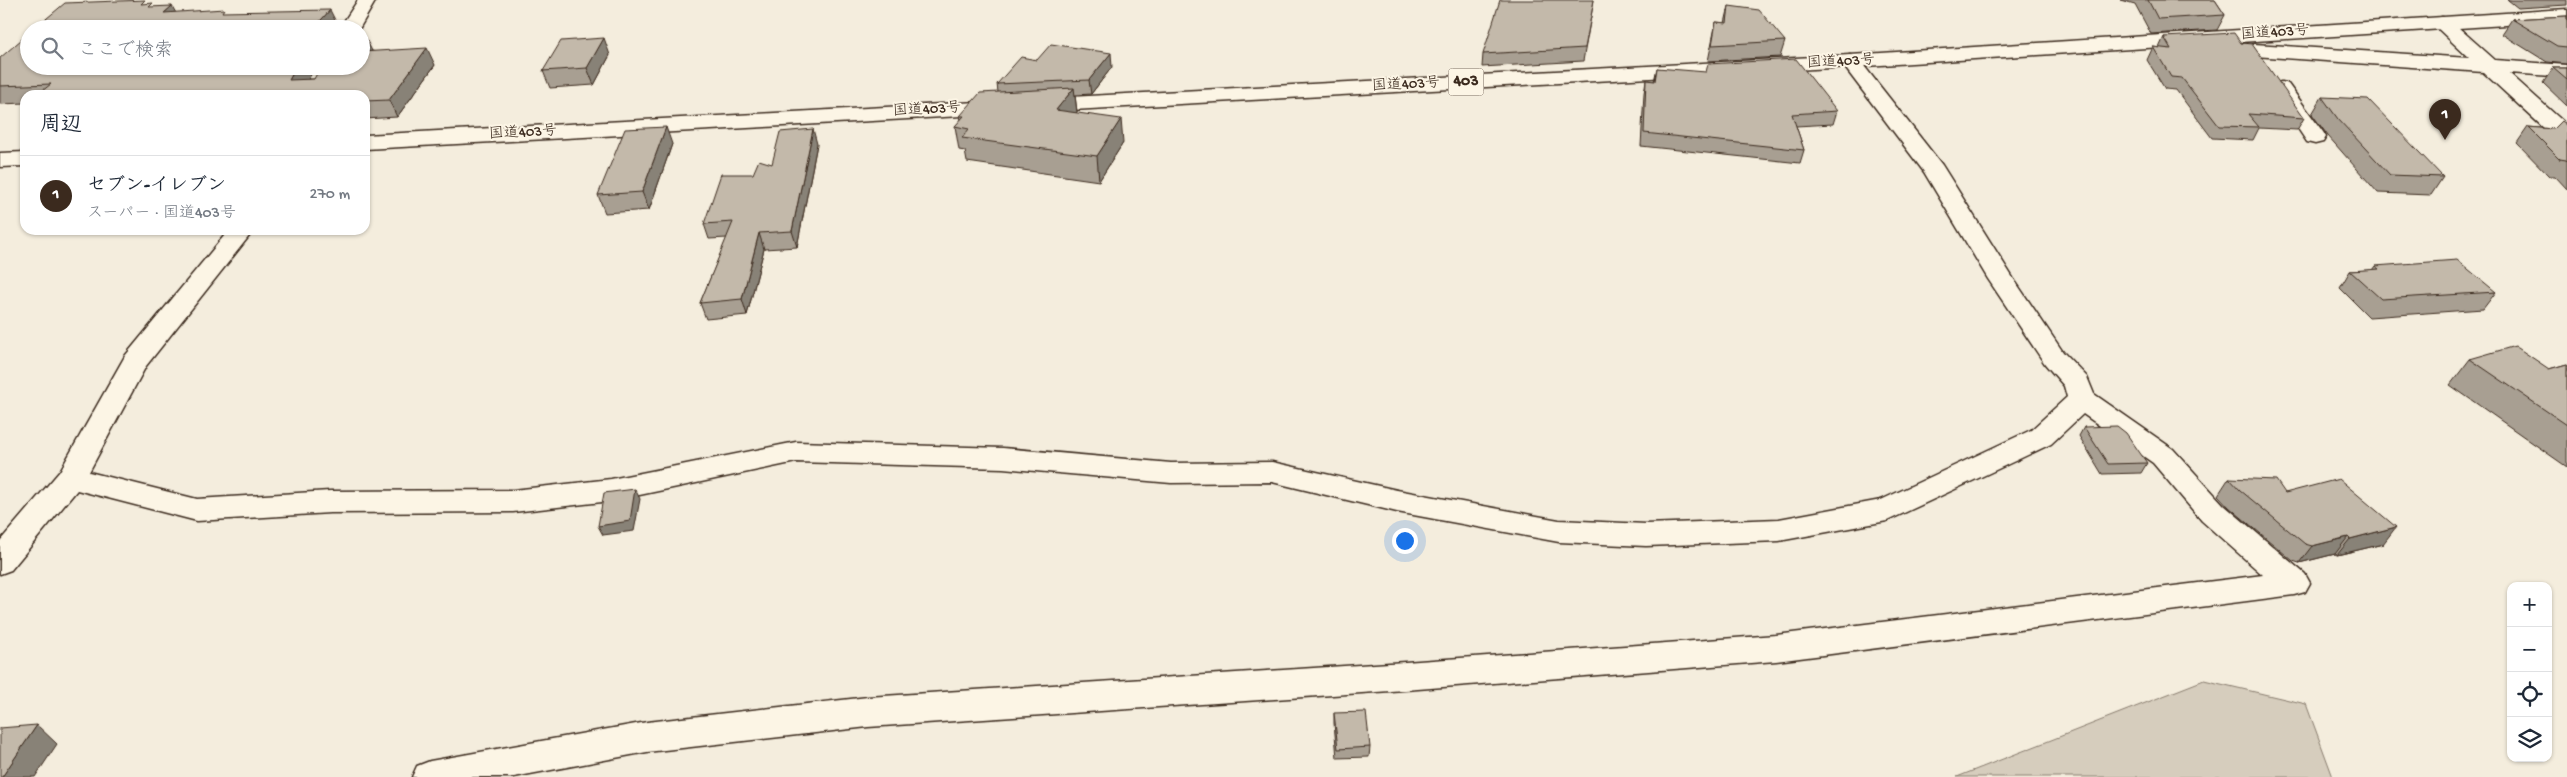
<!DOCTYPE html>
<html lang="ja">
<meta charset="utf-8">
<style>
:root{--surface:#fff;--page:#f2f2f3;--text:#1f2937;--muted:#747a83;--line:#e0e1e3;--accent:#3b2a1e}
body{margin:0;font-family:"Gochi Hand","Klee One",sans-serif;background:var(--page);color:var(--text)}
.controls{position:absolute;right:15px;bottom:15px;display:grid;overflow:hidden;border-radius:10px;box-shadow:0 1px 4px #0004}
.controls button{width:45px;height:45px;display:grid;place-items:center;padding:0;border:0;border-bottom:1px solid var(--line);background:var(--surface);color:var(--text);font:25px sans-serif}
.you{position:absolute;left:1404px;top:540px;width:18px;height:18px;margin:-12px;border:4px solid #fff;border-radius:50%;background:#1a73e8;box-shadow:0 0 0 8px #1a73e833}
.badge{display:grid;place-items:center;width:32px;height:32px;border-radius:50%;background:var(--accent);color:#fff;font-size:16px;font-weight:700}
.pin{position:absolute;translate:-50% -41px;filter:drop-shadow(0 1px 2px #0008)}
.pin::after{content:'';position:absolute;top:26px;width:18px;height:15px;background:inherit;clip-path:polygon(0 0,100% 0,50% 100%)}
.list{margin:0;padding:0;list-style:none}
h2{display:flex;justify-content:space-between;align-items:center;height:65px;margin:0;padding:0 20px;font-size:21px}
h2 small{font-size:16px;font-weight:400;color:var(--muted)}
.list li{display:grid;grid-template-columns:32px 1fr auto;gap:15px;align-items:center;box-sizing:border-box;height:80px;padding:0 20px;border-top:1px solid var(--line)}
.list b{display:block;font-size:19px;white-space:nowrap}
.list p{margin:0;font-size:16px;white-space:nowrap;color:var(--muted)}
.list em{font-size:16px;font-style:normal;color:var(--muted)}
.icon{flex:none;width:28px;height:28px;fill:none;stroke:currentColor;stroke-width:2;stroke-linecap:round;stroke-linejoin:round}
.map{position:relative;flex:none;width:2567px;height:777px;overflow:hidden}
.search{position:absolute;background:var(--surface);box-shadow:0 1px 4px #0004;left:20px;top:20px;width:350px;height:55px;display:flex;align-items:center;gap:12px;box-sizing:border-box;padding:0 18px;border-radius:28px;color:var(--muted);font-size:19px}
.panel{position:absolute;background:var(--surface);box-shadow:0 1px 4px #0004;left:20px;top:90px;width:350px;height:145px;border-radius:15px}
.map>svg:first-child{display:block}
</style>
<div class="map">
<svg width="2567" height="777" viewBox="0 0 2567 777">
<rect width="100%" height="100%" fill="#f4eddd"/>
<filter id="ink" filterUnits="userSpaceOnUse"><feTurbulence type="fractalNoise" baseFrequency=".02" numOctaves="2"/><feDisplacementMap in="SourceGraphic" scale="10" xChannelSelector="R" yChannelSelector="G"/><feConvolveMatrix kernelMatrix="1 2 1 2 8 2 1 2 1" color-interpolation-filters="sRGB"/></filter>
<g filter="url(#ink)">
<path fill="#d6cdbd" stroke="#887c6e" d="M 2204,680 L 2306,704 L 2333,777 L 1957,777 Z"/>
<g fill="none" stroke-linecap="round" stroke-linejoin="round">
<defs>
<path id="minor" d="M 358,0 L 376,0 L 359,29 L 339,29 Z
M 2442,17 L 2449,19 L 2495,60 L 2567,65 L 2567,77 L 2509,73 L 2567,125 L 2567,144 L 2559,142 L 2483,72 L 2254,56 L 2247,54 L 2244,50 L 2247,46 L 2254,44 L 2469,58 L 2432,23 L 2435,19 Z
M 1850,55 L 1857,57 L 1942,165 L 2013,278 L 2063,352 L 2087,377 L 2094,394 L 2173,449 L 2224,505 L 2305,574 L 2310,583 L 2305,592 L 2294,595 L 1776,661 L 1405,690 L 868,727 L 647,752 L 514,777 L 412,777 L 417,766 L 430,761 L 647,722 L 868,697 L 1405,662 L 1776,635 L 2263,575 L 2202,521 L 2153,463 L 2083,414 L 2051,444 L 1887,521 L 1779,541 L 1646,546 L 1559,542 L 1397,512 L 1272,482 L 1171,483 L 1003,468 L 796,462 L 611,501 L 513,512 L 330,513 L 197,521 L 77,490 L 11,570 L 0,574 L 0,541 L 60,471 L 125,356 L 229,230 L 254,230 L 146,366 L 89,472 L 197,499 L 330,491 L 513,490 L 611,479 L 796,442 L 1003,448 L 1171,463 L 1272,462 L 1397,490 L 1559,520 L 1646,524 L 1779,519 L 1881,500 L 2031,430 L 2067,397 L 2064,386 L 2045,364 L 1988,279 L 1924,172 L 1840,61 L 1843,57 Z
M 2281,82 L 2288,84 L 2323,132 L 2326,137 L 2323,142 L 2315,144 L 2307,142 L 2271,88 L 2274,84 Z"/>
<path id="highway" d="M 2567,9 L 2567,21 L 1850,67 L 365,149 L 365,135 L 1850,55 Z
M 25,152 L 25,166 L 0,167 L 0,153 Z"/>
</defs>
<use href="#minor" stroke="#3b2a1e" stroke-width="3"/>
<use href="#highway" stroke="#3b2a1e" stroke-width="3"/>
<use href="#minor" fill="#fcf5e5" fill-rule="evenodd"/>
<use href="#highway" fill="#fcf5e5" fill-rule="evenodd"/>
</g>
<path fill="#a89f92" stroke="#3b2a1e" d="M 1594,0 L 1583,61 L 1482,67 L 1483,54 Z
M 2120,0 L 2215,0 L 2225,15 L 2217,30 L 2151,34 L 2135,4 Z
M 2508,0 L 2567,0 L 2567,5 L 2518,8 Z
M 1729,6 L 1785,41 L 1780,57 L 1708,61 L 1716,22 L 1725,23 Z
M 2567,16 L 2567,64 L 2547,62 L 2502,34 L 2512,19 Z
M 2164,37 L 2241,43 L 2304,118 L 2297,130 L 2259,128 L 2253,140 L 2212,138 L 2176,90 L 2165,89 L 2147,60 L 2153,47 L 2159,48 Z
M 372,51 L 435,65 L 397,117 L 365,119 L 365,95 L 25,95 L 25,103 L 0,104 L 0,58 L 29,66 L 316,66 L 308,79 L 314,79 Z
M 610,55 L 594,85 L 550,88 L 543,71 Z
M 1037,60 L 1112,67 L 1091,94 L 1075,95 L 1077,112 L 1076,113 L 1123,143 L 1099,181 L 967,162 L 965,151 L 959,150 L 955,126 L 961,120 L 960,116 L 998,92 L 997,84 Z
M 1657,68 L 1837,111 L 1833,124 L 1796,126 L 1804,150 L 1800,163 L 1641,146 L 1644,93 L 1646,80 L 1654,81 Z
M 2553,68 L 2567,68 L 2567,106 L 2543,83 Z
M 2322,97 L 2443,177 L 2431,195 L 2378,193 L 2328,136 L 2312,114 Z
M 2567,126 L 2567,189 L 2555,176 L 2549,176 L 2517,143 L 2528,127 L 2553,129 Z
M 672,144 L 649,210 L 605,213 L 598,195 Z
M 817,144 L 797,247 L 764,249 L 747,315 L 706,319 L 700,303 L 727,238 L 709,239 L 704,224 L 753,174 Z
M 2375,266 L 2496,292 L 2483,309 L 2369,317 L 2340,288 L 2350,271 L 2372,270 Z
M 2470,359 L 2549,369 L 2567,364 L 2567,467 L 2450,385 Z
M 2084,427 L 2147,463 L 2141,473 L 2102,474 L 2079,436 Z
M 2229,478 L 2285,493 L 2383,544 L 2337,555 L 2335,554 L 2299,563 L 2293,561 L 2229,507 L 2218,495 Z
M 1334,713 L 1370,747 L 1369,757 L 1337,758 L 1334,723 Z"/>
<path fill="#888277" stroke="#3b2a1e" d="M 172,6 L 181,22 L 164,13 Z
M 330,10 L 338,26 L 336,29 L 313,29 Z
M 364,35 L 372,51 L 361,64 L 361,38 Z
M 604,38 L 610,55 L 594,85 L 587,68 Z
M 427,48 L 435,65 L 397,117 L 389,100 Z
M 1111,53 L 1112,67 L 1091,94 L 1089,80 Z
M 297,66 L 316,66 L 299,95 L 289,80 Z
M 1074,88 L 1077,112 L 1059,134 L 1056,110 Z
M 1121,119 L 1123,143 L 1099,181 L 1097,156 Z
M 666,127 L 672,144 L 649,210 L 642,192 Z
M 813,129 L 817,144 L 797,247 L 792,231 Z
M 759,233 L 764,249 L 747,315 L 742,299 Z
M 635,489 L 640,499 L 634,531 L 603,535 L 598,526 Z
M 2396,527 L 2383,544 L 2337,555 L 2350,539 Z
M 2348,537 L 2335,554 L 2299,563 L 2312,546 Z
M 37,725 L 57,744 L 35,777 L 2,777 Z"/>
<path fill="#c3b9aa" stroke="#3b2a1e" d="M 145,0 L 141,4 L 153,3 L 149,7 L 172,6 L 164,13 L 224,9 L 222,12 L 330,10 L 313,29 L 34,29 L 65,3 Z
M 1500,0 L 1594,0 L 1585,48 L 1483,54 Z
M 2148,0 L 2215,0 L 2225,15 L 2158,19 Z
M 1729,6 L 1759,10 L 1785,41 L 1712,45 L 1716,22 L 1727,23 Z
M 2567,16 L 2567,47 L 2557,46 L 2512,19 Z
M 29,33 L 29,66 L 297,66 L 289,80 L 314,79 L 321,66 L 361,66 L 361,52 L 427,48 L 389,100 L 365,101 L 365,95 L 37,95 L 51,84 L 0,86 L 0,58 Z
M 2234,33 L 2241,43 L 2252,44 L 2304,118 L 2248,114 L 2259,127 L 2219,126 L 2182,78 L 2171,77 L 2153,47 L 2171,49 L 2164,37 Z
M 604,38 L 587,68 L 543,71 L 561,41 Z
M 1051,44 L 1111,53 L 1089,80 L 997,84 L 1021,57 L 1037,60 Z
M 1796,59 L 1837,111 L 1792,114 L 1804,150 L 1644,133 L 1646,80 L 1655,81 L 1657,68 L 1706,72 L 1708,64 Z
M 2553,68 L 2567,68 L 2567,80 Z
M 1074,88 L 1056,110 L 1121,119 L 1097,156 L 962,138 L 969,129 L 955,126 L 964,116 L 960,116 L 980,93 Z
M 2322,97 L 2368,99 L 2443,177 L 2390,175 L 2338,119 Z
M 2561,121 L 2567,126 L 2567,161 L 2566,160 L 2560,159 L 2528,127 L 2553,129 Z
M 666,127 L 642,192 L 598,195 L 625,129 Z
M 813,129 L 792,231 L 759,233 L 742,299 L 700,303 L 733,222 L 704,224 L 721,174 L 753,174 L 759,160 L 772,164 L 780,132 Z
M 2457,260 L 2496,292 L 2381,299 L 2350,271 L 2379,269 L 2375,266 Z
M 2515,346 L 2549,369 L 2567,364 L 2567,425 L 2470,359 Z
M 2117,426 L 2126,433 L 2147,463 L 2108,464 L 2084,427 Z
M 2229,478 L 2276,480 L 2285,493 L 2339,479 L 2396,527 L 2350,539 L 2348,537 L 2312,546 L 2305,544 L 2240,490 Z
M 635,489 L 630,521 L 598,526 L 604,493 Z
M 1366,712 L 1370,747 L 1338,749 L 1334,713 Z
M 37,725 L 2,777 L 0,777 L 0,728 Z"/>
</g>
<g text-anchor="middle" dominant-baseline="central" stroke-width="4" stroke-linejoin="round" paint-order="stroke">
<g font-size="15" fill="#3b2a1e" stroke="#fcf5e5">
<text transform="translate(2275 33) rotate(-4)">国道403号</text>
<text transform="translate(1841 62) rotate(-3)">国道403号</text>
<text transform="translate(1406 85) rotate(-3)">国道403号</text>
<text transform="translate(927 110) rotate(-3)">国道403号</text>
<text transform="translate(523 133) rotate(-3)">国道403号</text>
</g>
<rect fill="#fcf5e5" stroke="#75675a" stroke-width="1" x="1448.5" y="68.5" width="35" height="27" rx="4"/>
<g font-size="16" font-weight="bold" fill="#3b2a1e">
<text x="1466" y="82">403</text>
</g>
</g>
</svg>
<div class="controls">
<button>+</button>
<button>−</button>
<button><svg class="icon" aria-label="locate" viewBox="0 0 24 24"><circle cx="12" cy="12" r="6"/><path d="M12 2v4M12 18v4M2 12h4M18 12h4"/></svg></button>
<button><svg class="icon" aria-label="layers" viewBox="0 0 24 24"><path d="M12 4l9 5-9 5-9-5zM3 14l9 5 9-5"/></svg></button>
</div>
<div class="you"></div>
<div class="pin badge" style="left:2445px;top:140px">1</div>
<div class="search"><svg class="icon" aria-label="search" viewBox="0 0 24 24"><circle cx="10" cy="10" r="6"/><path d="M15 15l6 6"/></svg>ここで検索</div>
<section class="panel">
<h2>周辺<small></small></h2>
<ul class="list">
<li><span class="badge">1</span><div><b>セブン-イレブン</b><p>スーパー · 国道403号</p></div><em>270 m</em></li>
</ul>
</section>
</div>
